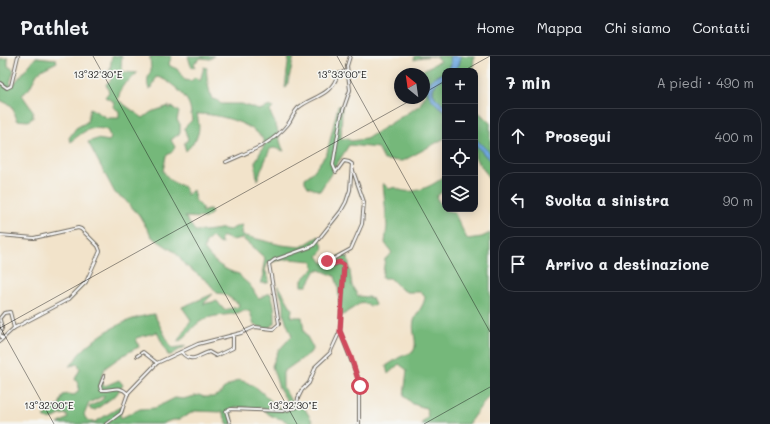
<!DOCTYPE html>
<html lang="it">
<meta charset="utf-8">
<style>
:root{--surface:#171b24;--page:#20242c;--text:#f1f3f6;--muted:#9ea1a6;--line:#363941}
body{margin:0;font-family:Mali,sans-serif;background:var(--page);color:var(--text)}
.controls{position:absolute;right:12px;top:12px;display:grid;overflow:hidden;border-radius:8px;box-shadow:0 2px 10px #0003}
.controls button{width:36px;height:36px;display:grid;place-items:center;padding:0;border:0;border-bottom:1px solid var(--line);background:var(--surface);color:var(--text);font:20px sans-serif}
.compass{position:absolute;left:394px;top:12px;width:36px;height:36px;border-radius:50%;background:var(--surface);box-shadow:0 2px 10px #0003;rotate:331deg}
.stop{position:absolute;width:12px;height:12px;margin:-9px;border:3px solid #d1495b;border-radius:50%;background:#fff}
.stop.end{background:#d1495b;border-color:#fff;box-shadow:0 1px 4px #0008}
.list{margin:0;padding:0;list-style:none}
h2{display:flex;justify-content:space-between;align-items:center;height:52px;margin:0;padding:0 16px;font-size:17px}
h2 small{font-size:13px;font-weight:400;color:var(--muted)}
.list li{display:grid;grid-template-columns:26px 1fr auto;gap:12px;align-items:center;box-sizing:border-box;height:56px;margin:0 8px 8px;padding:0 8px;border:1px solid var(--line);border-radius:16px}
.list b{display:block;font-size:15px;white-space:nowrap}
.list em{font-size:13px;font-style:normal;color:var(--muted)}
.icon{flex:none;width:22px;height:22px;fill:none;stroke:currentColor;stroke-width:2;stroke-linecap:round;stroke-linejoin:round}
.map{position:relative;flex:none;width:490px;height:368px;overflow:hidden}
header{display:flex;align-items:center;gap:24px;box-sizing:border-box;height:56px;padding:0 20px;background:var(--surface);border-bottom:1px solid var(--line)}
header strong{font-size:19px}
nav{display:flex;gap:22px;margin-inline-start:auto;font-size:14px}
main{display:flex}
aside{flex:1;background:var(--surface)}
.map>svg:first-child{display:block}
</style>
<header>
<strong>Pathlet</strong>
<nav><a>Home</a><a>Mappa</a><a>Chi siamo</a><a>Contatti</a></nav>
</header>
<main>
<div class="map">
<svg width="490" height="368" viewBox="0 0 490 368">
<rect width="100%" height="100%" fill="#f6f6f2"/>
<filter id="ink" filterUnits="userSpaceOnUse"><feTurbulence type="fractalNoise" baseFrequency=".025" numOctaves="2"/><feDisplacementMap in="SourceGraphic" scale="8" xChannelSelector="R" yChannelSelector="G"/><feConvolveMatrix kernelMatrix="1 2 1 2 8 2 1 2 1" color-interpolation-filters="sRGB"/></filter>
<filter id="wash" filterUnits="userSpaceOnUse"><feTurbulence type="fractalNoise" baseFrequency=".012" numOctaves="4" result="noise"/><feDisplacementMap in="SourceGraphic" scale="16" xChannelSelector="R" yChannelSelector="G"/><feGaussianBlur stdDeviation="0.9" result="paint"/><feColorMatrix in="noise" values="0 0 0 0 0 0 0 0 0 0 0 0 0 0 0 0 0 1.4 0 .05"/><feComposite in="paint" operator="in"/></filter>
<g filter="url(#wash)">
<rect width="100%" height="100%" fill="#f2e3ca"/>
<path fill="#75b87a" stroke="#486a4b" d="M 112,0 L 122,0 L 121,11 L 124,16 L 137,17 C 126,30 122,24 118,44 L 143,62 L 151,56 L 169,50 L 168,53 L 172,51 L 179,56 L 177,64 L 180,68 L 180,77 L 171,84 L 175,91 L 172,96 L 166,100 L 163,115 C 166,119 170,125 175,127 C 183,131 184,128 187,139 L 193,134 L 195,144 L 202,151 L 202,156 L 210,153 L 212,157 L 205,162 L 185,161 L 195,175 C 202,176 212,174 220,173 C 223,172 227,174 230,174 C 234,172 237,170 242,169 L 241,179 L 281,189 L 301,191 L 319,180 L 324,193 L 318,200 L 323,207 L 345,198 L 348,202 L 352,230 L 358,240 L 368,241 L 373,243 L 375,249 L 370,250 L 362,246 L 340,261 L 338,230 L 335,220 L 320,214 L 316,214 L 307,230 L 302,230 L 302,224 L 314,212 L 312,205 L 290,203 L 268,206 L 265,214 L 269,223 L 268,227 L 261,227 L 264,219 L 263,213 L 265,202 L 242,182 L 232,184 L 222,180 L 220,184 L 222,188 L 218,187 L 212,181 L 206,186 L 204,193 C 212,205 225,215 239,218 C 243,225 248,226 251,231 C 255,235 254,238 259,242 L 270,237 C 275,247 275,256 275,267 C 268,274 263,273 254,268 L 250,256 L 245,254 C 232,261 216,257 203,264 C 191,270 188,282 177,286 L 191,264 L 182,251 L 213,238 L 203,248 L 217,245 L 224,254 L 238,251 L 239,248 L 224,238 L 217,237 L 208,226 L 185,209 L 176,197 L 152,181 L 139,159 L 124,143 L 115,137 L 88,86 L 97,83 L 109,85 L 111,82 L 107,74 C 89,69 84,76 70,86 L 69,82 L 76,72 L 87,66 L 90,52 L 107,62 L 119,62 L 119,55 L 113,51 L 114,46 L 105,41 L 109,36 L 106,28 L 111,24 L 110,13 Z
M 150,0 L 172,0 L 169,7 L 170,10 L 177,13 L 185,24 L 191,25 L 195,21 L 200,25 L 204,11 L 207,12 C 205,16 210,39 212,43 L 217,44 L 221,48 L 242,48 L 259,54 L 270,50 L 273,52 L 270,55 C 271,61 275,65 276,70 C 280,79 279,87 284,95 L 274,92 L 270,93 L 257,124 L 255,106 L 265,88 C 260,68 215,57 197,58 C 201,75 199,82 186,95 L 184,88 L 188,83 L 184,72 L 192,64 C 191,59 191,53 189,48 C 185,38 167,22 156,21 L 152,32 L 149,33 C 146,27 148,19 151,15 Z
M 188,0 L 214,0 L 210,3 L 201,2 L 194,7 L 195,12 L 191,10 Z
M 289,0 L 294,0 L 287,31 L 285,32 Z
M 415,0 L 450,0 C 451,6 451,10 447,15 C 444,17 439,18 436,20 C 420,31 432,47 445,55 L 445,82 L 403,105 L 384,104 L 378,92 L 349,89 L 320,135 L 308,131 L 305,126 L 305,122 L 313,116 L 327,97 L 338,50 L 342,50 L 341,84 L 345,82 L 351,85 L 366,83 L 420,49 L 425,39 L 424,18 L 416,18 L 440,5 L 435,0 L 422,1 L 414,4 Z
M 461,0 L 474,0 L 473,15 L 453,15 L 459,9 Z
M 36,1 L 56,3 L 57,6 L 43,13 L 37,18 L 29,33 L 22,39 L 33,55 L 33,62 L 28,65 L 17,64 L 12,50 L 0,44 L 0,3 L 8,2 L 8,10 L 14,14 L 10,27 L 12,30 Z
M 445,21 L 445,49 C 429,40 429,30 445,21 Z
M 475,55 L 481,58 L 490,67 L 490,97 L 475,82 Z
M 475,88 L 490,105 L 490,126 L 485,115 L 475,102 Z
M 445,119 L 445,133 L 436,141 L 444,154 L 454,156 L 467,183 L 482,181 L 490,177 L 490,338 L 468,368 L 421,368 L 428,360 L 426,352 L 413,348 L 404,340 L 407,314 L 399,308 L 388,318 L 386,310 L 400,301 L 413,296 C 419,286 411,276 414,265 C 417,256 424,250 425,241 L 421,236 L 407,236 L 401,233 L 390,222 L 382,222 L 385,203 L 392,197 L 385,187 L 387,170 L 383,127 L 389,133 L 395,131 C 408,142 435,130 445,119 Z
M 277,230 L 280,232 L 292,253 L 291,261 L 302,261 L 304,275 L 313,292 L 310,297 L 283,316 L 283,331 L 291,345 L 305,353 L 314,368 L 289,368 C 281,359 273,366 263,352 L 236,351 L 230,353 L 233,368 L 228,368 L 222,356 L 195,355 L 178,364 L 172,364 L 161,368 L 58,368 L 68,362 L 66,358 L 60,359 L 50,364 L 44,361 L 59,349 L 63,339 L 68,338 L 74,339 L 78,336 L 79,329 L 75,323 L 80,313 L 78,308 L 69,310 C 75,307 76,300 81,296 C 101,276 126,262 154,258 L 171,291 L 173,292 L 186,290 L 171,299 L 168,299 L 157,276 L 136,282 L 139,291 C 127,296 116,304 105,312 L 100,326 L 105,330 L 119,324 L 123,329 L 116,339 L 95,354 L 91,354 L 89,351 L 102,344 L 105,339 L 89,347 L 84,359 L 87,364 L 95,366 L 120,351 L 122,352 L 120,358 L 121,362 L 140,353 L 155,352 L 175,342 L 183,343 L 199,339 L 204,341 L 213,341 L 221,337 L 223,333 L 238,324 L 246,326 L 257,332 L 279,352 L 284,352 L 289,348 L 279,332 L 272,310 L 278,295 L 292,280 L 284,260 L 284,247 Z"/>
<path fill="#70a9e0" stroke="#46627e" d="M 450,0 L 461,0 L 459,9 L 453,15 L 446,15 L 451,9 Z
M 445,16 L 445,21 C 429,30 429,40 445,49 L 445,55 C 435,49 421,35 431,24 C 435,20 440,19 445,16 Z
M 475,82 L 490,97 L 490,105 L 475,88 Z"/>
</g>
<g filter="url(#ink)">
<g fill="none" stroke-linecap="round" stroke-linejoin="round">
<defs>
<path id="minor" d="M 226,106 C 250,95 271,89 288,68 C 292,63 293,57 298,52 C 312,40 331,41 338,18 L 347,15
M 0,262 L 4,257 L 10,256 L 14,272
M 0,264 L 2,272 L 0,278 L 2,282
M 340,275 L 359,325 L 359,368
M 181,296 C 192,308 196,300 209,296 L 216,300 L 233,292 L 233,279
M 137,300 L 143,296 L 157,307
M 104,320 L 100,330 L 101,334 C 112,335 119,328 128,338
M 230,368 L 226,355 L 231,353 L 283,355 L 297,351 L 298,342 L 302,334 L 309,327 L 316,310 L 330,297 L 340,275 L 344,209 L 341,206 L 327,211 L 324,208 L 351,193 L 362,168 L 364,146 L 352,112"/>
<path id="tertiary" d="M 0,27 L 7,32 L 11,30 L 18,0
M 0,179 L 34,182 L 78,172 L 81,173 L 98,190 L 100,195 L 86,226 L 69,243 L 14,272 L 0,285
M 106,368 L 121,357 L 128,337 L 157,307 L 198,288 L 241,277 L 255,271 L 273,273 L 279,268 L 269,208 L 274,204 L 313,190 L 318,184 L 341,155 L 346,146 L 350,134 L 352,108 L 349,106 L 344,105 L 336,116 L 333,109 L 341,60 L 350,34 L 347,10 L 350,0"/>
</defs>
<use href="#minor" stroke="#676259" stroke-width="4"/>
<use href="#tertiary" stroke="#676259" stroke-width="4"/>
<use href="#minor" stroke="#fff" stroke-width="2"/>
<use href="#tertiary" stroke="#fff" stroke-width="2"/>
</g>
</g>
<g fill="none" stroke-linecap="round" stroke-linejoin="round" filter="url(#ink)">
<path stroke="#d1495b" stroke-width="5" d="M 327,205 L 324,208 L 327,210 L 339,206 L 344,209 L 340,275 L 351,301 L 360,330"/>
</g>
<path fill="none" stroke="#1c1c1c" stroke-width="1" stroke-opacity="0.45" d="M 93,0 L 297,368M 337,0 L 490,276M 463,15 L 490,0M 424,37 L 445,25M 0,271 L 54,368M 0,272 L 415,42M 424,368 L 490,331"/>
<g font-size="10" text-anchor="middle" fill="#1c1c1c" stroke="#f6f6f2" stroke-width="3" stroke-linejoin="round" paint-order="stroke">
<text x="98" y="22">13°32'30"E</text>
<text x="342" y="22">13°33'00"E</text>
<text x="49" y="353">13°32'00"E</text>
<text x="293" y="353">13°32'30"E</text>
</g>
</svg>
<div class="controls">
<button>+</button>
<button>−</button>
<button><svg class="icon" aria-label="locate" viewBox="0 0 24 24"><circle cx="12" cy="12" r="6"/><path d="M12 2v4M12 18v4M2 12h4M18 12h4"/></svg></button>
<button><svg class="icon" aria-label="layers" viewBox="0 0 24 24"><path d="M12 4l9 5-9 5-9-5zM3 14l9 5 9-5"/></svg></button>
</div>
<svg class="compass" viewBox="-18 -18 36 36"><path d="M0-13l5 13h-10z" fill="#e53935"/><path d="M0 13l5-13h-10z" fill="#9ea1a6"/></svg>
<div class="stop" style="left:360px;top:330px"></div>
<div class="stop end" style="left:327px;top:205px"></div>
</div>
<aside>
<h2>7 min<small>A piedi · 490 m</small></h2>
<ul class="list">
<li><svg class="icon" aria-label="ahead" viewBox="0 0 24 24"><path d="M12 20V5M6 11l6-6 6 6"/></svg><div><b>Prosegui</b></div><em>400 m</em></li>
<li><svg class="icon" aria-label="left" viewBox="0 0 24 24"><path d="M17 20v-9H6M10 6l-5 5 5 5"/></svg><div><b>Svolta a sinistra</b></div><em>90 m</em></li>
<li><svg class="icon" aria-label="arrive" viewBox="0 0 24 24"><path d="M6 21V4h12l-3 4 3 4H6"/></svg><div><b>Arrivo a destinazione</b></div></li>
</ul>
</aside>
</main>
